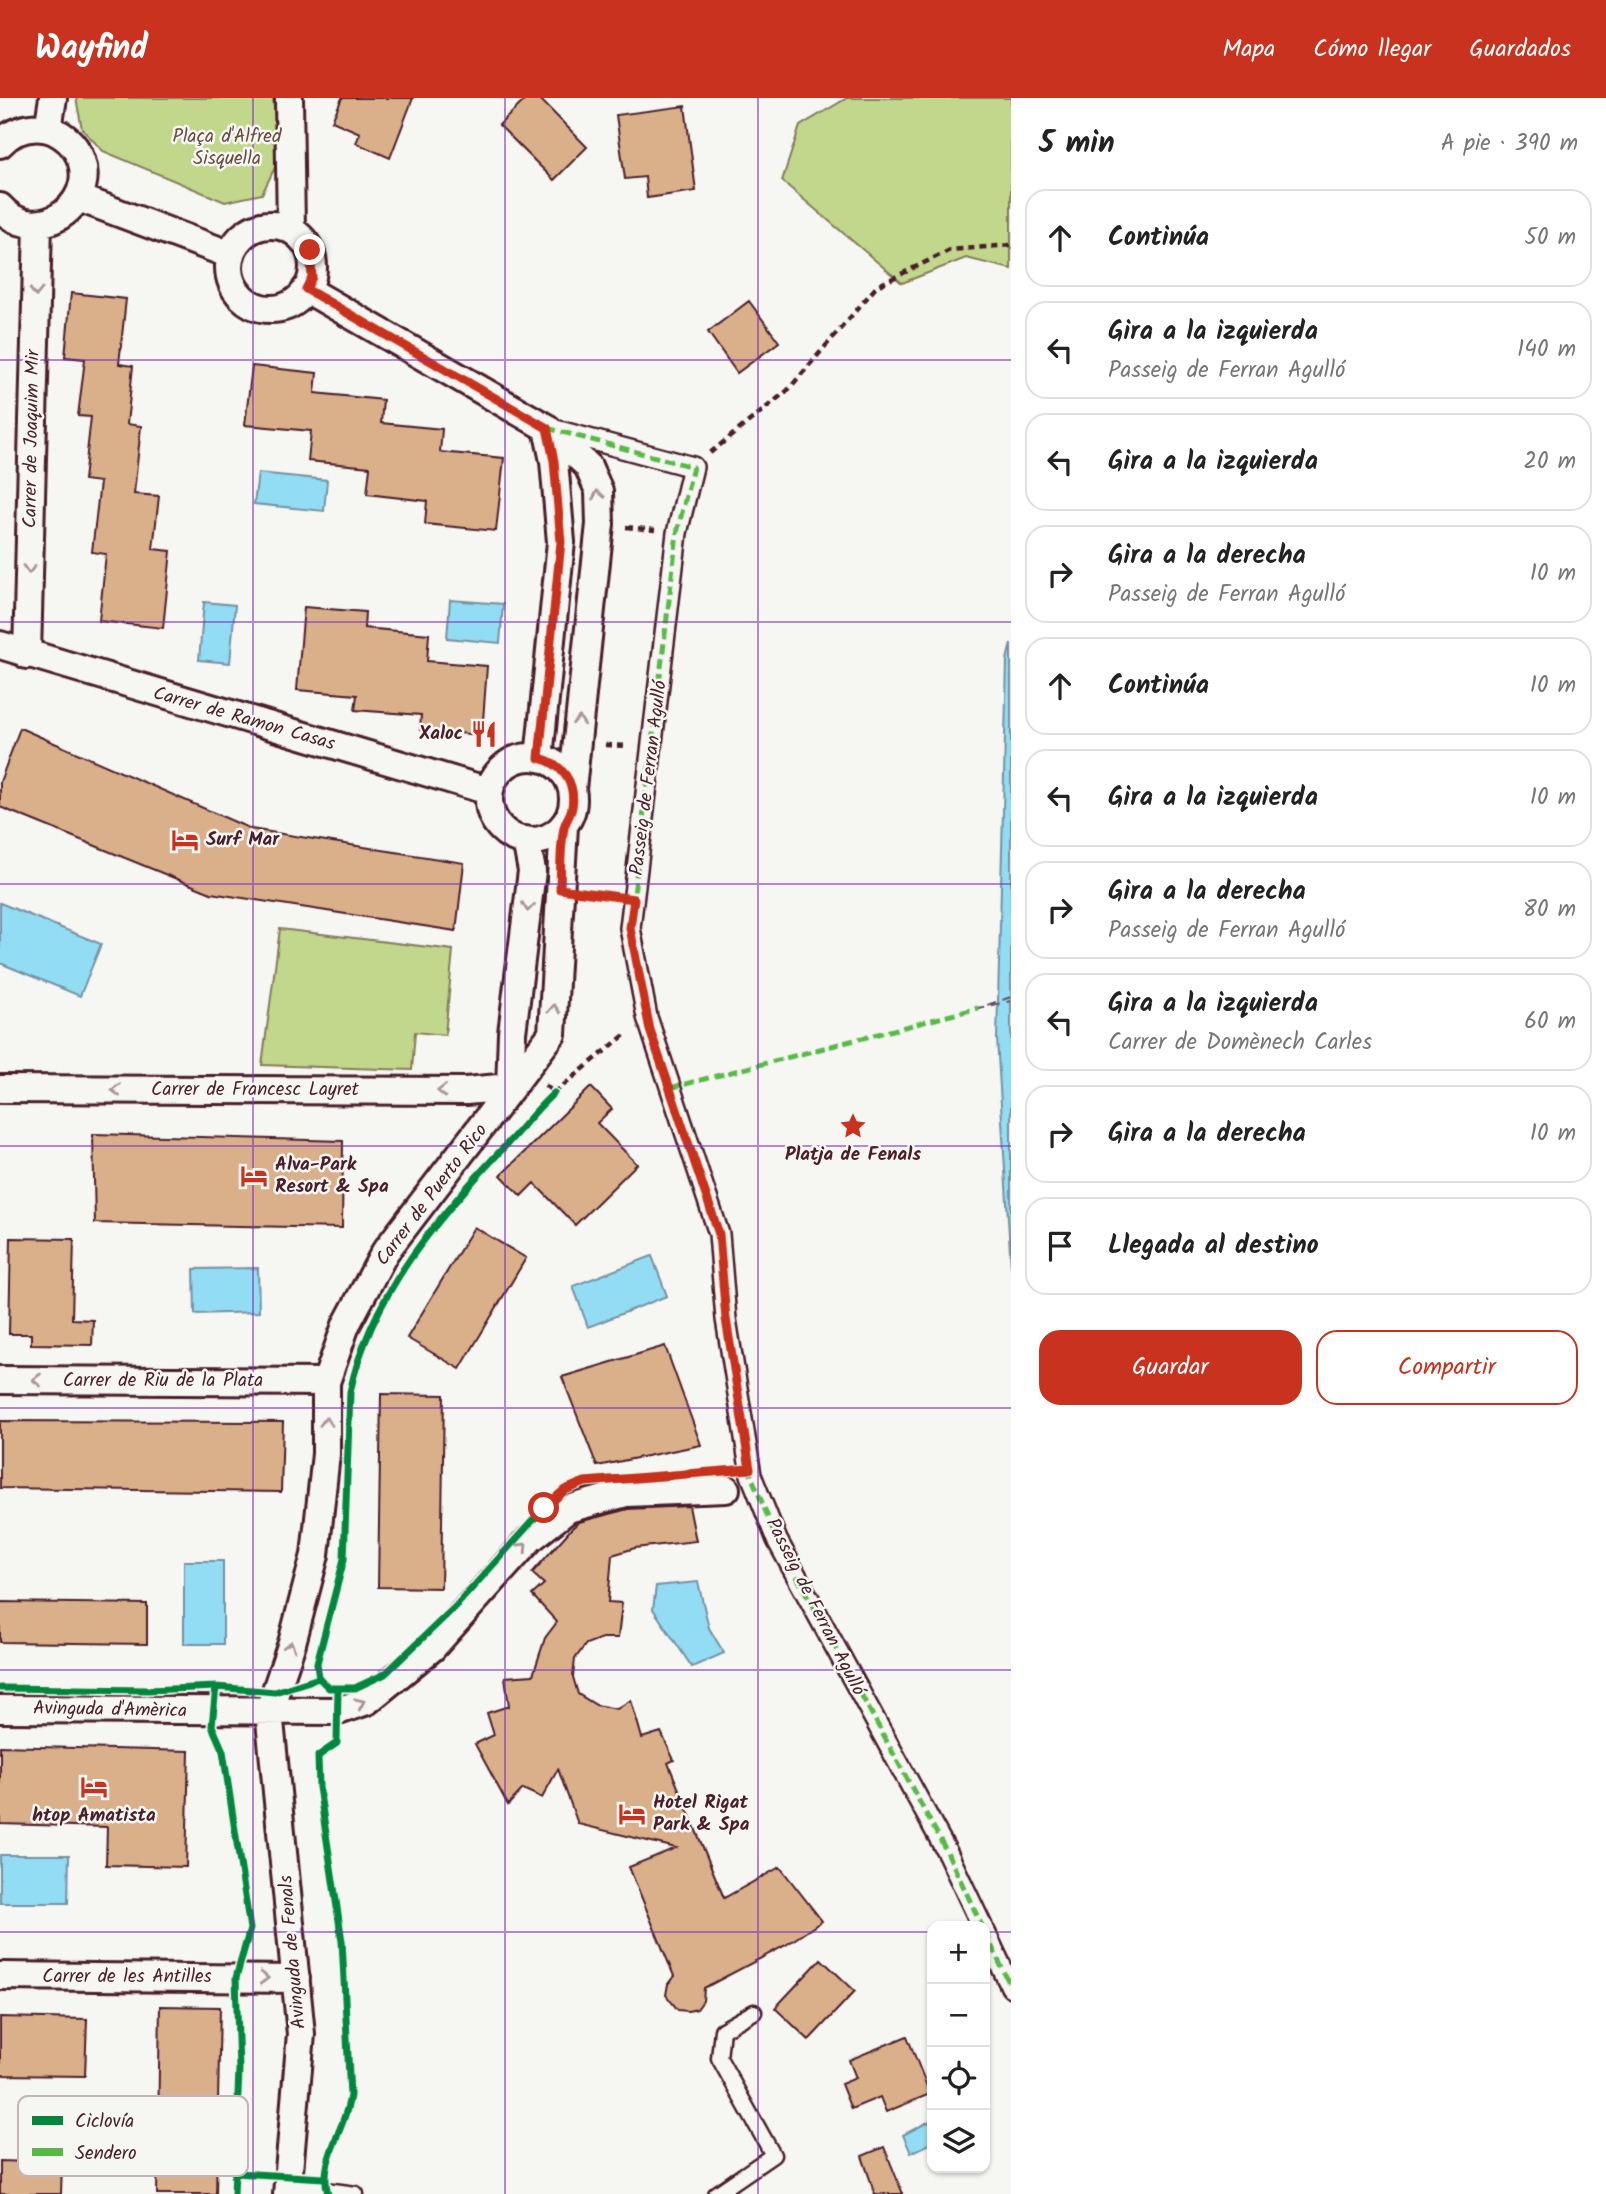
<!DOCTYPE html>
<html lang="es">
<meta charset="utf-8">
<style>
:root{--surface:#fff;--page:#f6f6f6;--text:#222;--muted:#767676;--line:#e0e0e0;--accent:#c8321e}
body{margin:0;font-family:Kalam,sans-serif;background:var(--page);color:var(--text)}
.controls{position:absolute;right:21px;bottom:21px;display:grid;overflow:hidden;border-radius:14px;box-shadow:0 2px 5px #0004}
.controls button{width:63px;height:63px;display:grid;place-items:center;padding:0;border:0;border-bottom:2px solid var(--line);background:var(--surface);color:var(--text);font:35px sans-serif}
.stop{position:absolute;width:21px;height:21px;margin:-16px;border:5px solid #c8321e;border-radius:50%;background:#fff}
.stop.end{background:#c8321e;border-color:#fff;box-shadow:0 2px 7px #0008}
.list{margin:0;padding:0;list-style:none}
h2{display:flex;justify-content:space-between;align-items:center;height:91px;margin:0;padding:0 28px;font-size:30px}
h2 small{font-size:23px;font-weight:400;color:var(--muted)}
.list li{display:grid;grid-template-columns:46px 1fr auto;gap:21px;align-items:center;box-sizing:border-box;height:98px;margin:0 14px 14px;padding:0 14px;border:2px solid var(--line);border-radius:21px}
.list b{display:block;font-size:26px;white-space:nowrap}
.list p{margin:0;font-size:23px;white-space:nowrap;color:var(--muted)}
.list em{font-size:23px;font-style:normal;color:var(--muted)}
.actions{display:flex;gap:14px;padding:21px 28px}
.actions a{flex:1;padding:16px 0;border:2px solid var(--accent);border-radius:21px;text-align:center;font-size:24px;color:var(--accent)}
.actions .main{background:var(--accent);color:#fff}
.icon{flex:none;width:38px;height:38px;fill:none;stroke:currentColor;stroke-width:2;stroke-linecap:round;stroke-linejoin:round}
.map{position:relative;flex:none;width:1011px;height:2096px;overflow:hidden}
header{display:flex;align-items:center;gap:42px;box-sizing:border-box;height:98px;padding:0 35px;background:var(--accent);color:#fff}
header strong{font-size:33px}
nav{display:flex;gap:38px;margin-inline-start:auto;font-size:24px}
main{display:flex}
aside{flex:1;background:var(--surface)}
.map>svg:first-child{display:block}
</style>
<header>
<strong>Wayfind</strong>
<nav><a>Mapa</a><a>Cómo llegar</a><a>Guardados</a></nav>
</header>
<main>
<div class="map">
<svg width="1011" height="2096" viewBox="0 0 1011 2096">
<rect width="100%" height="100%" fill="#f6f6f2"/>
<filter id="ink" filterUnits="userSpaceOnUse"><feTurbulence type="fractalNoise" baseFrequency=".0143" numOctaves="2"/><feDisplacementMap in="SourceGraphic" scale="14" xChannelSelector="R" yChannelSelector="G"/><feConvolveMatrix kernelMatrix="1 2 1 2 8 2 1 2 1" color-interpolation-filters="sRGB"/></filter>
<g filter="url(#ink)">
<path fill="#c0d78c" stroke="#857b5c" stroke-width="2" d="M 76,0 L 273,0 L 279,61 L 262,96 L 225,104 L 103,53 L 82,31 Z
M 847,0 L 1011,0 L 1011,171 L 966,160 L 902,185 L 782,83 L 800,28 Z
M 280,831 L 453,852 L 445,937 L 415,934 L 412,972 L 262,967 Z"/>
<path fill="#92ddf3" stroke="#7591a3" stroke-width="2" d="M 258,375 L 327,382 L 324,413 L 254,406 Z
M 450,502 L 503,506 L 500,545 L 447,540 Z
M 204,504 L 235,507 L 230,565 L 199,562 Z
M 1011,545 L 1011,1170 L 997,941 L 1007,562 Z
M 0,805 L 101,846 L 80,898 L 0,865 Z
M 652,1158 L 667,1198 L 588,1229 L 573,1188 Z
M 258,1170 L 259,1214 L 195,1216 L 194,1171 Z
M 184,1463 L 223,1463 L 223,1546 L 184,1546 Z
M 698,1484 L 709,1530 L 724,1555 L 692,1569 L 653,1511 L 656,1488 Z
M 0,1757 L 69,1757 L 68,1805 L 0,1805 Z
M 932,2022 L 932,2045 L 911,2055 L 903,2037 Z"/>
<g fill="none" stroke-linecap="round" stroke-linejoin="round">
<path stroke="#5c4e5d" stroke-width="2" stroke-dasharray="9 7" stroke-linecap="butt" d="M 1011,899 L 978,910 L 1011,903"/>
</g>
<path fill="#dab08b" stroke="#4a1f2b" stroke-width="2" d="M 342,0 L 413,0 L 390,60 L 356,45 L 360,35 L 332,23 Z
M 527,0 L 539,0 L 587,49 L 554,82 L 499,27 Z
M 685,8 L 696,93 L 647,100 L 645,79 L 625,81 L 616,17 Z
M 71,195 L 126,201 L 119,266 L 133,268 L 127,326 L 141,328 L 134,396 L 159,398 L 153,451 L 171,453 L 163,530 L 99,523 L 106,456 L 92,454 L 100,384 L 84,382 L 91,319 L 78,318 L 85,261 L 65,259 Z
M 749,203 L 779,244 L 737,275 L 708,234 Z
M 252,268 L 317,275 L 315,295 L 383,302 L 381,325 L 442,331 L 440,354 L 504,360 L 496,433 L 425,426 L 427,403 L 367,396 L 370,369 L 308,363 L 311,333 L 245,327 Z
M 304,509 L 365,514 L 364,530 L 429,536 L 427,563 L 487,568 L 482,637 L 420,632 L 421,617 L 355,612 L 357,597 L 297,592 Z
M 20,630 L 251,731 L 464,765 L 456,833 L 211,795 L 0,709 L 0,684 Z
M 591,989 L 612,1011 L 597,1025 L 637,1066 L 575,1127 L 534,1085 L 521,1098 L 501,1077 Z
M 93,1036 L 343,1043 L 342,1130 L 95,1125 Z
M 474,1129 L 526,1160 L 460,1271 L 407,1240 Z
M 11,1140 L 74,1141 L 72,1221 L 93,1222 L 92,1247 L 31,1246 L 31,1236 L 9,1236 Z
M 665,1248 L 701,1347 L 597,1368 L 562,1279 Z
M 381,1296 L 444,1297 L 441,1490 L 378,1489 Z
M 0,1323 L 283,1324 L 281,1394 L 0,1390 Z
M 689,1408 L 696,1443 L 635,1450 L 612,1457 L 608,1504 L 622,1505 L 618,1540 L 602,1540 L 586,1546 L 575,1561 L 573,1579 L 578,1596 L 596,1607 L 617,1611 L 631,1602 L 642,1640 L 661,1634 L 674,1662 L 668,1665 L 724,1800 L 780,1769 L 822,1823 L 786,1847 L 704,1890 L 703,1903 L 697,1911 L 688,1913 L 678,1912 L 666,1897 L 668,1886 L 674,1878 L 629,1769 L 676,1750 L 578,1726 L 558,1671 L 542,1700 L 523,1691 L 508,1707 L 475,1646 L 494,1637 L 487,1615 L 509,1608 L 505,1579 L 533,1577 L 545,1540 L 557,1524 L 532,1497 L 544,1486 L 532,1475 L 572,1430 L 579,1424 L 628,1411 Z
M 0,1504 L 147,1506 L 147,1546 L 0,1544 Z
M 0,1648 L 189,1653 L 186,1769 L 106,1767 L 107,1729 L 0,1726 Z
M 821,1861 L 855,1893 L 809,1942 L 775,1910 Z
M 160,1908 L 220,1909 L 216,2096 L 157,2096 Z
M 0,1919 L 87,1921 L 85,1978 L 0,1977 Z
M 907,1938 L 930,1996 L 886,2014 L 880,1999 L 851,2011 L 841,1986 L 856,1980 L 849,1962 Z
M 884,2049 L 903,2096 L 875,2096 L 862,2058 Z
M 0,2063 L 62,2065 L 61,2096 L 0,2096 Z"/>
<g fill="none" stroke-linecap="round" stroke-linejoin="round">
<defs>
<path id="service" d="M 288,2087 L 356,2096
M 716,2096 L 773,2057 L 719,1960 L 722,1932 L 754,1914"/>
<path id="pedestrian" d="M 548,330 L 693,369 L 677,435 L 630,830 L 647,919 L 719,1136 L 726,1221 L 751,1377 L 777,1442 L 948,1756 L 982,1828
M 985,1834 L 1011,1889"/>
<path id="minor" d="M 289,0 L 291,132
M 48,31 L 53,0
M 0,46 C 11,34 27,28 44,30 C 56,32 68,40 75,50 C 108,99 39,154 0,109
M 79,100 L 231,157
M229 169a42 42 0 1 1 84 0a42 42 0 1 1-84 0Z
M 306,191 L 547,330 L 588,368 L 599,393 L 600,426 L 572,691
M 0,547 L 489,693
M 27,557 L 38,126
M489 701a42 42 0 1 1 84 0a42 42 0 1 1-84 0Z
M 539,660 L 561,444 L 554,363 L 547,330
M 510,989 L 512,935 L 532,773 L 526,742
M 0,991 L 466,993 L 510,989
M 0,1282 L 326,1284
M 0,1611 L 338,1613 L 367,1603 L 432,1550 L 530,1441 L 568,1411 L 626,1395 L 726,1391
M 0,1878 L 296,1881
M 287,2096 L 301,1936 L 269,1613 L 292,1545 L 315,1457 L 326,1356 L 326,1284 L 346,1227 L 385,1154 L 552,936 L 564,728"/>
</defs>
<use href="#service" stroke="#4a1f2b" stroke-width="19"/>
<use href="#pedestrian" stroke="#4a1f2b" stroke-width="24"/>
<use href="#minor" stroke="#4a1f2b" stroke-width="32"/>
<path stroke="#4a1f2b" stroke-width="4.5" stroke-dasharray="7 5" stroke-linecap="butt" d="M 710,355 L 788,292 L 877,188 L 950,152 L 1011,147
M 626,429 L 655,432
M 605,647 L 627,648
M 587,795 L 613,798
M 545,987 L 554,995 L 627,935"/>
<use href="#service" stroke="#f6f6f2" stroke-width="14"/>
<use href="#pedestrian" stroke="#f6f6f2" stroke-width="19"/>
<use href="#minor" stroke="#f6f6f2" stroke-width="26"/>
<path stroke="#58b947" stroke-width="5" stroke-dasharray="10 5" stroke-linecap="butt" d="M 547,330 L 693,369 L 677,435 L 630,830 L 647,919 L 719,1136 L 726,1221 L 751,1377 L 777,1442 L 948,1756 L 982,1828
M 670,990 L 978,910
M 985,1834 L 1011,1889"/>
<defs>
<path id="cycleway" d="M 554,995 C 537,1010 523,1029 507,1046 C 439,1118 371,1195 350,1294 L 344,1461 L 317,1565 L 319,1580 L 329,1590 L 355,1590 L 385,1576 L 455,1509 L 544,1410 L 565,1392 L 585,1384 L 750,1371
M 216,1589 L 212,1628 L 223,1653 L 250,1831 L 236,1880 L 239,1971 L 234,2096
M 0,1590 L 148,1592 L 216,1589 L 275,1594 L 319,1580
M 235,2075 L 324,2080
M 328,2096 C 318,2062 346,2031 350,1997 L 342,1843 L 319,1689 L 318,1658 L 337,1645 L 338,1590"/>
</defs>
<use href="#cycleway" stroke="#f6f6f2" stroke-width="11"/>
<use href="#cycleway" stroke="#00873e" stroke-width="7"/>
</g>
<defs><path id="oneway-chevron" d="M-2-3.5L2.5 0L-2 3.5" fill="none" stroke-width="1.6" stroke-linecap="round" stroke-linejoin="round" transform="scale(1.75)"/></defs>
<g stroke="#a99598">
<use href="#oneway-chevron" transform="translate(36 194) rotate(91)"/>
<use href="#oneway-chevron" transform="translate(598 397) rotate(-100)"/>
<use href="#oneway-chevron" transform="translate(29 471) rotate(91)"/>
<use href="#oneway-chevron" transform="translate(579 623) rotate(-84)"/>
<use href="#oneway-chevron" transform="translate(528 809) rotate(97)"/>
<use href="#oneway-chevron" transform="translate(554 911) rotate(-87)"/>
<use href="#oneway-chevron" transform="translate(116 992) rotate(-180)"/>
<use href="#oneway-chevron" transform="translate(442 993) rotate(-180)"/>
<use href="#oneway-chevron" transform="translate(37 1282) rotate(-180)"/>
<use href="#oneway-chevron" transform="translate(326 1324) rotate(-90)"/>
<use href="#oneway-chevron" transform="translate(523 1449) rotate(-47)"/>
<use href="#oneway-chevron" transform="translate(290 1548) rotate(-73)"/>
<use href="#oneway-chevron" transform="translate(360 1605) rotate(-24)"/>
<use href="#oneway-chevron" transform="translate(264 1880) rotate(2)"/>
</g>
</g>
<g fill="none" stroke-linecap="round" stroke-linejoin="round" filter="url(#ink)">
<path stroke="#c8321e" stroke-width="9" d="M 310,152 L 312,179 L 306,191 L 547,330 L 554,363 L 561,444 L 539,660 C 562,665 576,685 572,709 C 571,717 565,723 564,730 C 560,749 561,771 560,791 L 634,801 L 630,830 L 650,932 L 719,1136 L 726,1221 L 750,1371 L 585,1384 L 565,1392 L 544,1410"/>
</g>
<path fill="none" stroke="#7b2cbf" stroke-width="2" stroke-opacity="0.55" d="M 253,0 L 253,2096M 505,0 L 505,2096M 758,0 L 758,2096M 0,262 L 1011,262M 0,524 L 1011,524M 0,786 L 1011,786M 0,1048 L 1011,1048M 0,1310 L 1011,1310M 0,1572 L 1011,1572M 0,1834 L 932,1834M 985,1834 L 1011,1834"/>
<defs>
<symbol id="restaurant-bare" viewBox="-9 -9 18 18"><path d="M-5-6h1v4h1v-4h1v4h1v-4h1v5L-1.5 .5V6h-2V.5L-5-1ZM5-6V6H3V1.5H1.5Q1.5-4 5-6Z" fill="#c8321e" stroke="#f6f6f2" stroke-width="2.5" paint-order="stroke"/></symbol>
<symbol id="hotel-bare" viewBox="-9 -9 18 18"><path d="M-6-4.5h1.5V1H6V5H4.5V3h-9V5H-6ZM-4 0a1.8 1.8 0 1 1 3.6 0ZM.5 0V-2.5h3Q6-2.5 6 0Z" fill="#c8321e" stroke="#f6f6f2" stroke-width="2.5" paint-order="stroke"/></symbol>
<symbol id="sight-bare" viewBox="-9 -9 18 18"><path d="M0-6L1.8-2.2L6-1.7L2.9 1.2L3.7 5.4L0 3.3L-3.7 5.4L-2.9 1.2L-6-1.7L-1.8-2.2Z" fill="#c8321e" stroke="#f6f6f2" stroke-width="2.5" paint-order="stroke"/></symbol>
</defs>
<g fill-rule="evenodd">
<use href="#restaurant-bare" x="465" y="617" width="38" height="38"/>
<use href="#hotel-bare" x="166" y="723" width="38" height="38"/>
<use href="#sight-bare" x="834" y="1009" width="38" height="38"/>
<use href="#hotel-bare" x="235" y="1059" width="38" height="38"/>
<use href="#hotel-bare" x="75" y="1670" width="38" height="38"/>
<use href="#hotel-bare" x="613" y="1697" width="38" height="38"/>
</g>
<g text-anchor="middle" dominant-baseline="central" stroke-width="5" stroke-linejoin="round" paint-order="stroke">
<g font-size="19" fill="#684d43" stroke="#f6f6f2">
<text x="227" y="39">Plaça d'Alfred<tspan x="227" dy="22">Sisquella</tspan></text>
</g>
<g font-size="19" fill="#4a1f2b" stroke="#f6f6f2">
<text transform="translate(32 341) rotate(-89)">Carrer de Joaquim Mir</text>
<text transform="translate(244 621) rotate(16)">Carrer de Ramon Casas</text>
<text transform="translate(649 680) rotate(-83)">Passeig de Ferran Agulló</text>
<text x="255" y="992">Carrer de Francesc Layret</text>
<text transform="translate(432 1097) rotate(-53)">Carrer de Puerto Rico</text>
<text x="163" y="1283">Carrer de Riu de la Plata</text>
<text transform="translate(815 1509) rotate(63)">Passeig de Ferran Agulló</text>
<text transform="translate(110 1612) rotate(1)">Avinguda d'Amèrica</text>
<text transform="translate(293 1854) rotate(-95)">Avinguda de Fenals</text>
<text x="127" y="1879">Carrer de les Antilles</text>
</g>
<g font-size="19" font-weight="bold" fill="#4a1f2b" stroke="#f6f6f2" text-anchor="start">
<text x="463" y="636" text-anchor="end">Xaloc</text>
<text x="206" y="742">Surf Mar</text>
<text x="853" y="1057" text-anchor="middle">Platja de Fenals</text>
<text x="275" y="1067">Alva-Park<tspan x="275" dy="22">Resort &amp; Spa</tspan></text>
<text x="653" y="1705">Hotel Rigat<tspan x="653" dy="22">Park &amp; Spa</tspan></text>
<text x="94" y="1718" text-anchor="middle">htop Amatista</text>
</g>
</g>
<rect x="18" y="1998" width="230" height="80" rx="10" fill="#f6f6f2" stroke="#c2b6b6" stroke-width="2"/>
<rect x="32" y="2018" width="31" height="9" fill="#00873e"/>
<rect x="32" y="2050" width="31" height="8" fill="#58b947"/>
<g font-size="19" fill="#4a1f2b">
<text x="75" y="2029">Ciclovía</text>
<text x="75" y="2061">Sendero</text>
</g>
</svg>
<div class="controls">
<button>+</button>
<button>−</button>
<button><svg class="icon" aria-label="locate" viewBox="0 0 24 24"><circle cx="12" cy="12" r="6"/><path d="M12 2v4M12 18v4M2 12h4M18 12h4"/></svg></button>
<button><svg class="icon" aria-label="layers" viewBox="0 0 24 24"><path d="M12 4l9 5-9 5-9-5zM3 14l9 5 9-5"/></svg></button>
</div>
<div class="stop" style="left:544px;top:1410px"></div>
<div class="stop end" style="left:310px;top:152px"></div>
</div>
<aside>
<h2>5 min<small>A pie · 390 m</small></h2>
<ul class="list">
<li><svg class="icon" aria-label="ahead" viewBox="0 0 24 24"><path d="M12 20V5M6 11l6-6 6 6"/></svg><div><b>Continúa</b></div><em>50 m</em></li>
<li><svg class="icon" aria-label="left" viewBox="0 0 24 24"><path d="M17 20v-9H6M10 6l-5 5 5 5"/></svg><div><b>Gira a la izquierda</b><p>Passeig de Ferran Agulló</p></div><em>140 m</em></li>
<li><svg class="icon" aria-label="left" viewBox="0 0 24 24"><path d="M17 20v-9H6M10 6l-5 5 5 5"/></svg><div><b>Gira a la izquierda</b></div><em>20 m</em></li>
<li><svg class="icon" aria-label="right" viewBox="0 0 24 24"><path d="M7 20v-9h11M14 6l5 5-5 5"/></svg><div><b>Gira a la derecha</b><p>Passeig de Ferran Agulló</p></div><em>10 m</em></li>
<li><svg class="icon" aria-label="ahead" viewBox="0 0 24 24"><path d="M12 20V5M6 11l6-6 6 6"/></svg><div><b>Continúa</b></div><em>10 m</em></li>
<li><svg class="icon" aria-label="left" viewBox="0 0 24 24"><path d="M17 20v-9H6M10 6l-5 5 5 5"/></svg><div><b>Gira a la izquierda</b></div><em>10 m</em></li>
<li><svg class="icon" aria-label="right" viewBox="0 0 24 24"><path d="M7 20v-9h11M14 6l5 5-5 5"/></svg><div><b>Gira a la derecha</b><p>Passeig de Ferran Agulló</p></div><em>80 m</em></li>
<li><svg class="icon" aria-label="left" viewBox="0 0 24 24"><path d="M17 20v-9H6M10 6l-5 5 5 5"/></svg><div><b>Gira a la izquierda</b><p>Carrer de Domènech Carles</p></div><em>60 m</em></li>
<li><svg class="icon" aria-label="right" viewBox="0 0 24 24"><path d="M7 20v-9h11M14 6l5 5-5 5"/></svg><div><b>Gira a la derecha</b></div><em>10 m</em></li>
<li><svg class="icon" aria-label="arrive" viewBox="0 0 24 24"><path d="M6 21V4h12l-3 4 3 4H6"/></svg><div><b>Llegada al destino</b></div></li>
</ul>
<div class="actions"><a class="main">Guardar</a><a>Compartir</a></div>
</aside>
</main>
